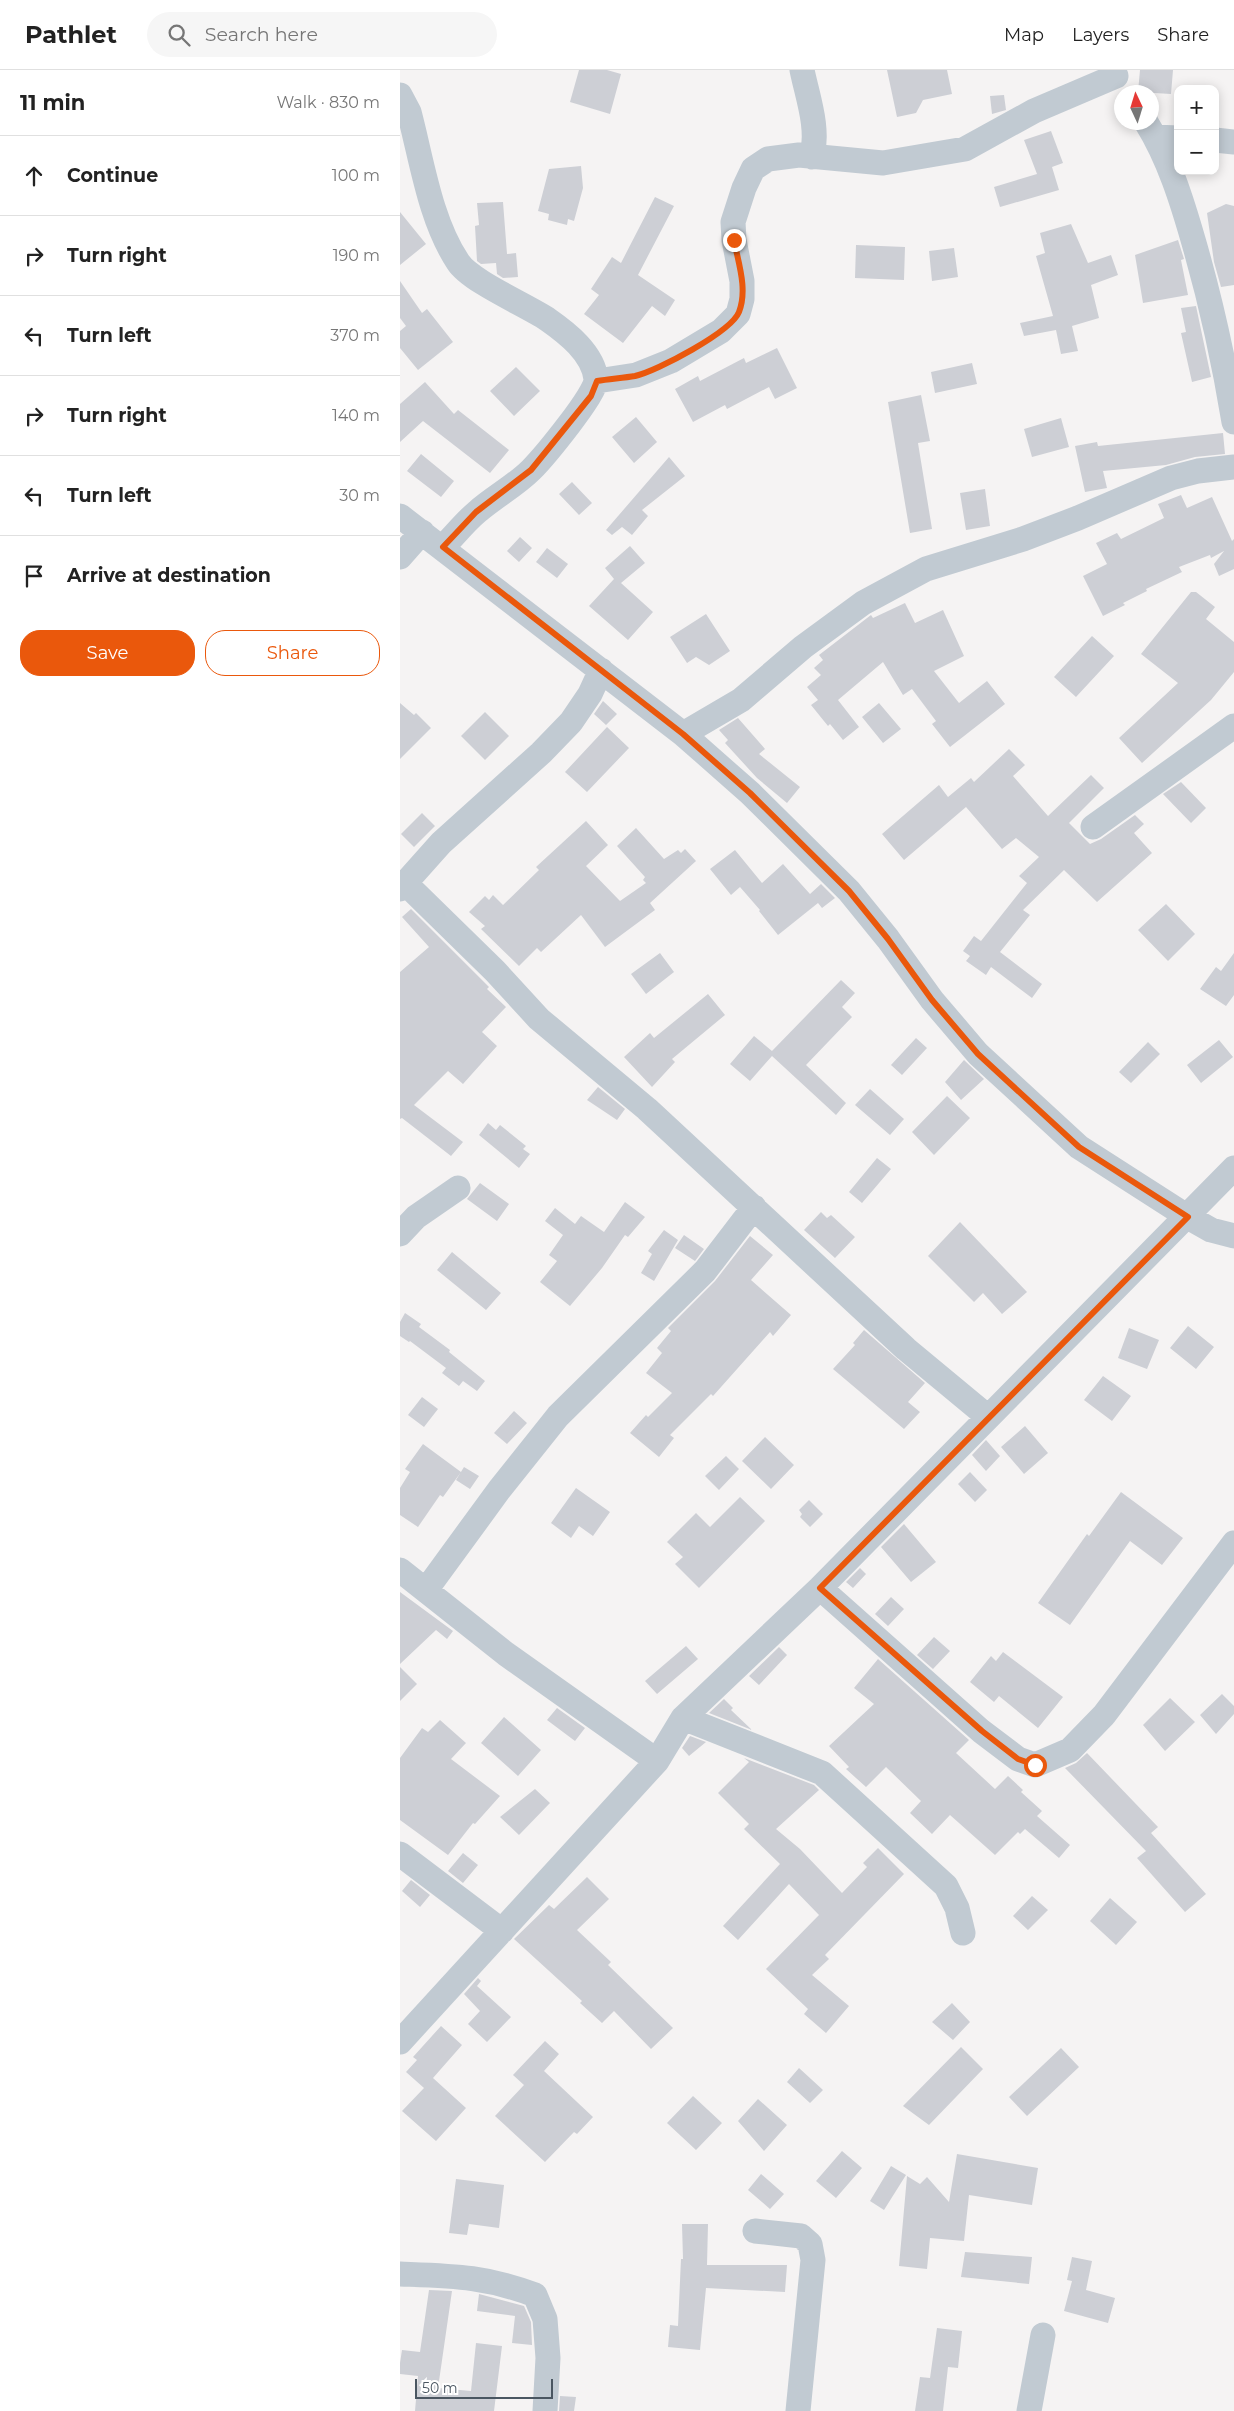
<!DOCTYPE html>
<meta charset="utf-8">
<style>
:root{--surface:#fff;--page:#f6f6f6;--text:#222;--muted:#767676;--line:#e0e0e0;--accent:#ea580c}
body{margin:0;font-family:Montserrat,sans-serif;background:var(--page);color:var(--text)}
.controls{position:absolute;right:15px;top:15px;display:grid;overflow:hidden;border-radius:10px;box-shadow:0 2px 12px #0003}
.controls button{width:45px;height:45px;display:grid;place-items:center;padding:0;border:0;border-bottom:1px solid var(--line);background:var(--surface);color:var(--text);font:25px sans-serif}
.compass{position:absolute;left:714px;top:15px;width:45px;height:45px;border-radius:50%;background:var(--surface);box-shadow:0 2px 12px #0003;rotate:356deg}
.scale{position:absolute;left:15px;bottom:12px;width:138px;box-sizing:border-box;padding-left:5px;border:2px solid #4a5661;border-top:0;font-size:14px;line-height:18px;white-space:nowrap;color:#4a5661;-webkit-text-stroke:4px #fff;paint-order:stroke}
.stop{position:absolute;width:15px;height:15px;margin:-11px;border:4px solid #ea580c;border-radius:50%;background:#fff}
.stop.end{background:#ea580c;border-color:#fff;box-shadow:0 1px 5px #0008}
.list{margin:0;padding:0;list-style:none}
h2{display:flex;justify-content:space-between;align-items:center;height:65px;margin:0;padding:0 20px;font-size:21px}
h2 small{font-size:16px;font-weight:400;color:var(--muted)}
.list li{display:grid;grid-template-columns:32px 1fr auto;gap:15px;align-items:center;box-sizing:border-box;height:80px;padding:0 20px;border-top:1px solid var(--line)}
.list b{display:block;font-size:19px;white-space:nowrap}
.list em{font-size:16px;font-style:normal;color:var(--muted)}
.actions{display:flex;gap:10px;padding:15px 20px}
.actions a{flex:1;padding:11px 0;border:1px solid var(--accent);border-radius:20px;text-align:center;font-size:18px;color:var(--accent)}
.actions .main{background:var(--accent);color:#fff}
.icon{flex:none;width:28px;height:28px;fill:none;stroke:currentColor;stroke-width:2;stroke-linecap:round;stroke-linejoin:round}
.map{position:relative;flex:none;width:834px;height:2341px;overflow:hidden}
header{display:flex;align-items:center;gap:30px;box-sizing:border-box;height:70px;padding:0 25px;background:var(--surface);border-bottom:1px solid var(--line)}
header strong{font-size:24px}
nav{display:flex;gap:28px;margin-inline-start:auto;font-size:18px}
.search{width:350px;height:45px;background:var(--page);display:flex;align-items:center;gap:12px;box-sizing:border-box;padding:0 18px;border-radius:28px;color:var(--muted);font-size:19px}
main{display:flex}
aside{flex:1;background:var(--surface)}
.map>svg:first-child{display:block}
</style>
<header>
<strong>Pathlet</strong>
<div class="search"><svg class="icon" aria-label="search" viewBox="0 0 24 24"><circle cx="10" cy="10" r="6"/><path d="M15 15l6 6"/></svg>Search here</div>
<nav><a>Map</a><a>Layers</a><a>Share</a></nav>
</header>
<main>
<aside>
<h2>11 min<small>Walk · 830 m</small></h2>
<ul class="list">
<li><svg class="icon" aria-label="ahead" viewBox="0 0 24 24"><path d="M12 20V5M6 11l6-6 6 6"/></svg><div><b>Continue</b></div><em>100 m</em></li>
<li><svg class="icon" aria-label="right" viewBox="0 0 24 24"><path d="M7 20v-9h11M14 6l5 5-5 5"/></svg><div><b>Turn right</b></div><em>190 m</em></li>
<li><svg class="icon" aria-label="left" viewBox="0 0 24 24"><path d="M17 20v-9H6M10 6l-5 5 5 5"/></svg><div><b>Turn left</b></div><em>370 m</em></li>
<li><svg class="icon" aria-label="right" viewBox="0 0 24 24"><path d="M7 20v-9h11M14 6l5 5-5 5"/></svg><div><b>Turn right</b></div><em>140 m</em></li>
<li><svg class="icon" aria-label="left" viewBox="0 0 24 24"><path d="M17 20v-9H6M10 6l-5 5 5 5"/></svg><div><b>Turn left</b></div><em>30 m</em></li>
<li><svg class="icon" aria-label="arrive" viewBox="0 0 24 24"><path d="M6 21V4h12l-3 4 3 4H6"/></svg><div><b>Arrive at destination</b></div></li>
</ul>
<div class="actions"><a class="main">Save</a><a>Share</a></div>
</aside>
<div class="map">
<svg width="834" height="2341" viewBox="0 0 834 2341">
<rect width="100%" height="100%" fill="#f5f3f3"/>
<path fill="#cdcfd5" d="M 179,0 L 207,0 L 221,4 L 210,44 L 170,32 Z
M 487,0 L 547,0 L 552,24 L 523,30 L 516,43 L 497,47 Z
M 740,0 L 773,0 L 771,24 L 738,22 Z
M 604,25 L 606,40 L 592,44 L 590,26 Z
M 651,61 L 663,93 L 652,97 L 659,120 L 600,137 L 594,117 L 637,104 L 624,70 Z
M 181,96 L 183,118 L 174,151 L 168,149 L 167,155 L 148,150 L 149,144 L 138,141 L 149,99 Z
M 255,127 L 274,136 L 238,205 L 275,230 L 265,246 L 252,236 L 223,273 L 184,244 L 199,225 L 191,219 L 212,187 L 221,193 Z
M 103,132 L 107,184 L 116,183 L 118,207 L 103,208 L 97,204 L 96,193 L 81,194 L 77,191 L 75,156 L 79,155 L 77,133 Z
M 826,134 L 834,136 L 834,215 L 821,217 L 814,192 L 807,143 Z
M 0,142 L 26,174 L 0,195 Z
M 671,154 L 688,193 L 711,185 L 718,205 L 691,215 L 699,248 L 672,256 L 678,281 L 661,284 L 656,260 L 624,266 L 620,253 L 653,246 L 636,186 L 645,183 L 640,163 Z
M 778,170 L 784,189 L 781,190 L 788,225 L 743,233 L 735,185 Z
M 456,175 L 505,177 L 504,210 L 455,208 Z
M 554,178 L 558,207 L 532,211 L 529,181 Z
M 0,211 L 22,243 L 27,239 L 53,272 L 18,300 L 0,278 L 0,261 L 6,256 L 0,248 Z
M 796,236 L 811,307 L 792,312 L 781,263 L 786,262 L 781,238 Z
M 377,278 L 397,318 L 375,329 L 369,317 L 327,339 L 325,335 L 293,352 L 275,319 L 298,306 L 300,311 L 344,288 L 346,293 Z
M 572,293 L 577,314 L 535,323 L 531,302 Z
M 116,297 L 140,321 L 114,346 L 90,321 Z
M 25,312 L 54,344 L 58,340 L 109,380 L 90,403 L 23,351 L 0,372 L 0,334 Z
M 521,325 L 530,371 L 518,373 L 532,459 L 510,463 L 488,332 Z
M 236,347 L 257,372 L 234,393 L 212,367 Z
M 661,348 L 669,377 L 632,387 L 624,359 Z
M 823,363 L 825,384 L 795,387 L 766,395 L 703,401 L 707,418 L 685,422 L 675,376 L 697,372 L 698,376 Z
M 21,384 L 54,411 L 41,427 L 7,401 Z
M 269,387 L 285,406 L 242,440 L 248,446 L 232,465 L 222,457 L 212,465 L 206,460 Z
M 172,412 L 192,433 L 179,445 L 159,424 Z
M 585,419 L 590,456 L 566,460 L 560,423 Z
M 781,425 L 787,438 L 812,427 L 832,471 L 834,469 L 834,499 L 819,506 L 814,494 L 824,481 L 811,488 L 810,485 L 779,497 L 782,502 L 746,519 L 747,521 L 723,533 L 725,535 L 703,546 L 683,506 L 707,494 L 696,473 L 717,463 L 721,469 L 764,448 L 758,434 Z
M 120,467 L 132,478 L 119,492 L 107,481 Z
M 230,476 L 245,493 L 221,513 L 253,542 L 228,570 L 189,536 L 214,509 L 205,498 Z
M 147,478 L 168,494 L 157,508 L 136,492 Z
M 791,522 L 796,522 L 815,537 L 806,549 L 834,572 L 834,602 L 811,630 L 742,693 L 719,668 L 778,613 L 741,584 Z
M 505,533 L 515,553 L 543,540 L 564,586 L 534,601 L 559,633 L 587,611 L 605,634 L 550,677 L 532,654 L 536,651 L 512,619 L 503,625 L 483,592 L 438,630 L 459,657 L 443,670 L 430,654 L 428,656 L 411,635 L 418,630 L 407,617 L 421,605 L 414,598 L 423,590 L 419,585 L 471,545 L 473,548 Z
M 306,544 L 330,581 L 309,595 L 296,587 L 287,593 L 270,567 Z
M 692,566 L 714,586 L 676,627 L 654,607 Z
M 203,631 L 217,644 L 206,655 L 194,644 Z
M 0,633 L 14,645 L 16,643 L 31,658 L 0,689 Z
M 479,633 L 501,659 L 483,673 L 462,647 Z
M 85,642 L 109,666 L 85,690 L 61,666 Z
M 338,648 L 365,679 L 359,684 L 400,717 L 387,733 L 357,708 L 325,673 L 328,670 L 319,660 Z
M 207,657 L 229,678 L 187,722 L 165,702 Z
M 609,679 L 625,695 L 613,706 L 648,746 L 691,705 L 704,718 L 669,753 L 690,774 L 701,769 L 735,745 L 744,754 L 734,763 L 752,783 L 697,832 L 664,800 L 623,840 L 630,845 L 600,882 L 642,914 L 632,928 L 591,897 L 586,905 L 566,891 L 570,886 L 563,881 L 574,866 L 581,871 L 627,813 L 619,806 L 639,787 L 616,768 L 602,779 L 566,737 L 504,790 L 482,764 L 539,715 L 548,727 L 571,708 L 574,712 Z
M 781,712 L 806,738 L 791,753 L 763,724 Z
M 22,743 L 35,756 L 14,777 L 1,764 Z
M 186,751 L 208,775 L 186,796 L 220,831 L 246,813 L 243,810 L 245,807 L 217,776 L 236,758 L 264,789 L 278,780 L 281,783 L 285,779 L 296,791 L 250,833 L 255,840 L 205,877 L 181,845 L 141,882 L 137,878 L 119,896 L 81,859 L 85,856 L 69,842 L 85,826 L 89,830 L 93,825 L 103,835 L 139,800 L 136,797 Z
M 335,780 L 362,813 L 383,794 L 410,824 L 421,814 L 435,828 L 422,838 L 418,833 L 378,865 L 359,841 L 360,840 L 340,817 L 331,825 L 310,799 Z
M 766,834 L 795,864 L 768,891 L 738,860 Z
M 11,839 L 89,917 L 87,919 L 106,937 L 82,962 L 97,976 L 63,1014 L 48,1001 L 14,1035 L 63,1072 L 51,1086 L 2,1048 L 0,1049 L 0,902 L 29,877 L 2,847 Z
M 260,883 L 274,902 L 246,924 L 231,904 Z
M 834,883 L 834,925 L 826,936 L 800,919 L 816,897 L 821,901 Z
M 441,910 L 455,923 L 442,937 L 452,947 L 406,995 L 446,1033 L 436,1045 L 372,986 L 350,1011 L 330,994 L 354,966 L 372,981 Z
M 308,924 L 325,945 L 272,989 L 275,992 L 252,1017 L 224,987 L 250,963 L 254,968 Z
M 516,968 L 527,978 L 502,1005 L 491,995 Z
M 819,970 L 833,987 L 801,1013 L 787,995 Z
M 748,972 L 760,984 L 731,1013 L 719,1002 Z
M 564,990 L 584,1009 L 561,1030 L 545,1012 Z
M 198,1017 L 225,1039 L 217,1050 L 187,1030 Z
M 470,1019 L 504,1049 L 490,1065 L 455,1035 Z
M 547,1026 L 570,1048 L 534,1085 L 512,1062 Z
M 88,1053 L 96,1060 L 100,1055 L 126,1076 L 123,1079 L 130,1084 L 119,1098 L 79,1065 Z
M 477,1088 L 491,1099 L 462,1133 L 449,1122 Z
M 80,1113 L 109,1134 L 97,1151 L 67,1129 Z
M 225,1132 L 245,1147 L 228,1167 L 225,1165 L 202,1198 L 170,1236 L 140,1212 L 157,1191 L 149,1185 L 163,1165 L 145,1151 L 155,1138 L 175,1154 L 181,1146 L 204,1162 Z
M 421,1142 L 427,1148 L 431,1145 L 455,1167 L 435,1188 L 404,1160 Z
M 560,1152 L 627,1222 L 602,1244 L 583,1223 L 574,1232 L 528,1186 Z
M 264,1160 L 278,1170 L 254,1211 L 241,1203 L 252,1184 L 248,1181 Z
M 284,1165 L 304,1179 L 295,1191 L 275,1178 Z
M 350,1166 L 373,1185 L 351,1210 L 391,1245 L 373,1266 L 370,1262 L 313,1326 L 311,1324 L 270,1365 L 274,1368 L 259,1387 L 230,1363 L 246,1345 L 248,1347 L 272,1323 L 246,1303 L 262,1283 L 257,1278 L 271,1261 L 268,1258 L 315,1211 Z
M 52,1182 L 101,1223 L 86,1240 L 37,1200 Z
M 5,1243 L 21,1254 L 19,1257 L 50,1280 L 49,1282 L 85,1311 L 77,1321 L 63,1311 L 59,1316 L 42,1303 L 46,1298 L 10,1271 L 9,1272 L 0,1266 L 0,1252 Z
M 788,1256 L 814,1277 L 796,1299 L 770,1278 Z
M 729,1258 L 759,1270 L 747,1299 L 718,1288 Z
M 464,1260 L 525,1313 L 508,1332 L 520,1342 L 504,1359 L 433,1299 L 455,1275 L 453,1273 Z
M 703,1306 L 731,1326 L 712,1351 L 684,1330 Z
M 22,1327 L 38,1339 L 24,1357 L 8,1345 Z
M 114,1341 L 127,1353 L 107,1374 L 94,1363 Z
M 625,1356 L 648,1383 L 624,1404 L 601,1377 Z
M 365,1367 L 394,1395 L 371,1419 L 342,1391 Z
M 586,1370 L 600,1386 L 586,1401 L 572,1385 Z
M 23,1374 L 61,1402 L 43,1427 L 40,1425 L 18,1457 L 0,1445 L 0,1418 L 10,1402 L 5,1399 Z
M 326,1386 L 339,1399 L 319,1420 L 305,1406 Z
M 64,1397 L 79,1406 L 70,1419 L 56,1410 Z
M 570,1402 L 587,1420 L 575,1432 L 558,1414 Z
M 176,1418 L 210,1442 L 193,1466 L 179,1456 L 171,1468 L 151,1453 Z
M 721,1422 L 783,1468 L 762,1495 L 730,1471 L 670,1555 L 638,1533 L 687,1464 L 689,1466 Z
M 340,1427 L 365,1451 L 299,1518 L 275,1494 L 283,1487 L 267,1472 L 296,1443 L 310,1457 Z
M 409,1430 L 423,1444 L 410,1457 L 400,1447 L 402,1444 L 399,1440 Z
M 504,1454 L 536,1492 L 511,1512 L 481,1477 L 469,1489 Z
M 460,1498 L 466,1504 L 453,1518 L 446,1512 Z
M 0,1522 L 53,1561 L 47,1569 L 36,1560 L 0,1594 Z
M 491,1527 L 504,1539 L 488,1556 L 475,1544 Z
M 534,1567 L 550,1581 L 533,1599 L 517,1585 Z
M 286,1576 L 298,1589 L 257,1624 L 245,1611 Z
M 379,1577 L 387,1585 L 359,1615 L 349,1606 Z
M 603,1582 L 663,1627 L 638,1658 L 599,1626 L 594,1632 L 570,1612 L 591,1586 L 596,1591 Z
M 478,1589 L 569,1670 L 556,1683 L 595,1719 L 608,1706 L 623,1720 L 621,1722 L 642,1741 L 637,1746 L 670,1775 L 659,1788 L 625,1759 L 620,1764 L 618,1762 L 595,1785 L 550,1745 L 532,1764 L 510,1743 L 521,1731 L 486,1697 L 466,1717 L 446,1699 L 449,1697 L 429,1676 L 474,1634 L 454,1618 Z
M 0,1597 L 17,1614 L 0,1631 Z
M 822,1624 L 834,1636 L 834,1644 L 816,1664 L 800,1645 Z
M 770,1628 L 795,1652 L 765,1681 L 743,1655 Z
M 324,1629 L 333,1638 L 331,1640 L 352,1660 L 309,1643 Z
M 157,1638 L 185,1658 L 175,1671 L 147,1650 Z
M 104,1647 L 141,1680 L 118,1706 L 81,1673 Z
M 40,1650 L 66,1673 L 51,1689 L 100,1726 L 75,1754 L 73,1753 L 48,1785 L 0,1750 L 0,1688 L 22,1658 L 28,1662 Z
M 290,1666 L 306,1672 L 289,1686 L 282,1678 Z
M 687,1683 L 758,1757 L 751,1763 L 806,1824 L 785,1842 L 737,1788 L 746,1781 L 665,1698 L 676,1693 Z
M 344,1688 L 414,1715 L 419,1720 L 376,1759 L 400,1779 L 442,1823 L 467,1797 L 463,1793 L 478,1778 L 504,1804 L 425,1885 L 429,1889 L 412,1905 L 449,1936 L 426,1963 L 404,1944 L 408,1939 L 366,1899 L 419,1845 L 389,1814 L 338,1870 L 323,1856 L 380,1794 L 344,1759 L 349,1754 L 318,1723 L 349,1692 Z
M 135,1719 L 150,1733 L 119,1765 L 100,1747 Z
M 63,1783 L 78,1795 L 63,1813 L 48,1801 Z
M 187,1807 L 209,1829 L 177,1860 L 211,1892 L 208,1895 L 273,1958 L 251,1979 L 214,1941 L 202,1953 L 180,1933 L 182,1931 L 114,1869 L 149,1835 L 154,1839 Z
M 11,1810 L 30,1825 L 20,1837 L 2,1821 Z
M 632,1826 L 648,1840 L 628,1860 L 613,1846 Z
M 710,1828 L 737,1852 L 716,1875 L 690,1851 Z
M 78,1908 L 81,1911 L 77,1916 L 111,1947 L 87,1972 L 68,1954 L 80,1941 L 64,1924 Z
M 552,1933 L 570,1952 L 553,1970 L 532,1952 Z
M 41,1956 L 62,1975 L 33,2008 L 66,2038 L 36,2071 L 2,2041 L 24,2018 L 6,2002 L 17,1990 L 13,1987 Z
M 145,1971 L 159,1984 L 144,2001 L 193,2047 L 177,2064 L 174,2062 L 145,2092 L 95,2046 L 124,2015 L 113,2005 Z
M 561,1977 L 583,1999 L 529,2055 L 503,2036 Z
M 661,1978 L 679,1997 L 627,2046 L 609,2027 Z
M 399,1998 L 423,2020 L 410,2033 L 387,2012 Z
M 293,2026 L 322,2053 L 296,2080 L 267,2053 Z
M 358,2029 L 387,2055 L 364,2081 L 338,2051 Z
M 442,2081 L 462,2098 L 436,2128 L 416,2111 Z
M 557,2084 L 638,2098 L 632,2135 L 569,2125 L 564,2171 L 530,2168 L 527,2199 L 499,2196 L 507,2106 L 520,2114 L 527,2107 L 549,2132 Z
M 491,2096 L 506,2105 L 484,2140 L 470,2131 Z
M 361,2104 L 384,2124 L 370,2139 L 348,2120 Z
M 56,2109 L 104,2115 L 99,2158 L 69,2154 L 67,2165 L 49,2163 Z
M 282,2154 L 308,2154 L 307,2195 L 387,2195 L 385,2222 L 306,2218 L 300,2280 L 268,2277 L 270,2255 L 278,2256 L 281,2189 L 283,2189 Z
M 565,2182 L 632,2187 L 629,2214 L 561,2207 Z
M 672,2187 L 692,2191 L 686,2220 L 715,2228 L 708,2253 L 664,2241 L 672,2211 L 667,2210 Z
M 29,2220 L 52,2221 L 38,2318 L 71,2321 L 76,2273 L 102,2276 L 94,2341 L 15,2341 L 18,2306 L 0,2304 L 0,2293 L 2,2280 L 20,2282 Z
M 79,2224 L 124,2236 L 131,2252 L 132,2275 L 112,2273 L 115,2246 L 77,2241 Z
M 537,2258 L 562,2261 L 558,2298 L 548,2297 L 543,2341 L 515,2341 L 520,2307 L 530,2308 Z
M 160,2326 L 176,2327 L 174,2341 L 159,2341 Z"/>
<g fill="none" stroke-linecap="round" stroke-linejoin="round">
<path stroke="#c1cad2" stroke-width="25" d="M 402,0 C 408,29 419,57 412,87
M 0,25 L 9,42 C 22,91 30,150 58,192 C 70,211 126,235 147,249 C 167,263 193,283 196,309 C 198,322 143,388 131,400 C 115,416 94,427 77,442 C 65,452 54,466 43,477
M 746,52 C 769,89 782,131 794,173 C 811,232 824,291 834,352
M 755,67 L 778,68
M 815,70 L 834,72
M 197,311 L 236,305 L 271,291 L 321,261 L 338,244 L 342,229 L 342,211 L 334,170 L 333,152 L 344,118 L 353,99 L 368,89 L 399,85 L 483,93 L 565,79 L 634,41 L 716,6
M 0,446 L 283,664 L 350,723 L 449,821 L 488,869 L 532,930 L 578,984 L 679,1077 L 788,1147 L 811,1160 L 834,1166
M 0,487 L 22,462
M 283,664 L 341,630 L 403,577 L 463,533 L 526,499 L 623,469 L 678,448 L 771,408 L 798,401 L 834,397
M 693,757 L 834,656
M 5,813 L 95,901 L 139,949 L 247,1039 L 506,1279 L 588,1347
M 0,819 L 41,773 L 141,683 L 171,652 L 190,624 L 201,600
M 0,1164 L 16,1147 L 58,1118
M 0,1500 L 106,1584 L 257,1691
M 420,1518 L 581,1661 L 618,1689 L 635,1695 L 670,1680 L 704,1645 L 834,1473
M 26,1520 L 99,1420 L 158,1346 L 305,1201 L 354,1137
M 283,1648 L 422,1703 L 546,1816 L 557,1838 L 563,1863
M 0,1784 L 102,1861
M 0,1972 L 257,1691 L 283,1648 L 420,1518 L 834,1098
M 355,2161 L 401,2166 L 410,2174 L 413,2190 L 398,2341
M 0,2204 C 52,2206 85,2206 135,2225 L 145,2249 L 148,2288 L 145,2341
M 629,2341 L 643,2265"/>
</g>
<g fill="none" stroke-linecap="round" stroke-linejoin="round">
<path stroke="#ea580c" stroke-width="6" d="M 334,170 C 338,192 348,219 339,242 C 331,262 257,301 235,306 C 223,308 209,309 197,311 L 191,326 L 131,400 L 76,442 L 43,477 L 283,664 L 350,723 L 449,821 L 488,869 L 532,930 L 578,984 L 679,1077 L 788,1147 L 420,1518 L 582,1661 L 618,1689 L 635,1695"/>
</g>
</svg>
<div class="controls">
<button>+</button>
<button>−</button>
</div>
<svg class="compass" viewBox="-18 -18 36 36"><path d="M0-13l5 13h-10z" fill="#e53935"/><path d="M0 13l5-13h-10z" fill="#767676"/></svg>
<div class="scale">50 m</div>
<div class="stop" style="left:635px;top:1695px"></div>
<div class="stop end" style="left:334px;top:170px"></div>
</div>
</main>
